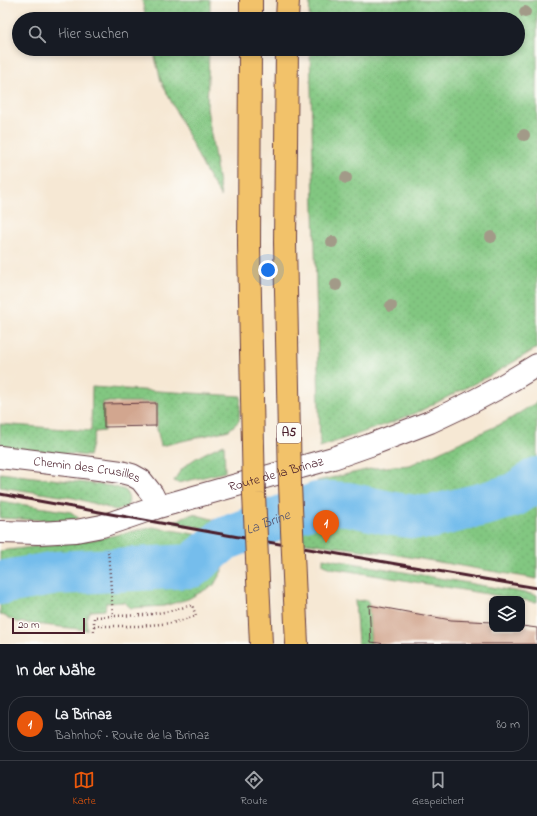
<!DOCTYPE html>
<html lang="de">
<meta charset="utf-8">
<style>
:root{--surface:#171b24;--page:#20242c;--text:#f1f3f6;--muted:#9ea1a6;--line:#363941;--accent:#ea580c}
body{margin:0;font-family:"Indie Flower",sans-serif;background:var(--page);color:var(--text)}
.controls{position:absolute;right:12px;bottom:12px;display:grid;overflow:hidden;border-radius:8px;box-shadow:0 2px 6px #0003}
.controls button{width:36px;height:36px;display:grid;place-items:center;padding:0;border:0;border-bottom:1px solid var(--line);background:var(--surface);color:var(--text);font:20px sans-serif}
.scale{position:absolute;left:12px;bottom:10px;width:73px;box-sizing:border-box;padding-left:4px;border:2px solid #4a1f2b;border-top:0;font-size:11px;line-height:14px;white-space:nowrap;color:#4a1f2b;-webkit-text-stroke:3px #fdfcf7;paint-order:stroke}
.you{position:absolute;left:268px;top:270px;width:14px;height:14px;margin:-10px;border:3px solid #fff;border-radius:50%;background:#1a73e8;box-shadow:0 0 0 6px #1a73e833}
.badge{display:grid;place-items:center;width:26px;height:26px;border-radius:50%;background:var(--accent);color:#fff;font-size:13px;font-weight:700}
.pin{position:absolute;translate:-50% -33px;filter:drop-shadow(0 1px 2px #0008)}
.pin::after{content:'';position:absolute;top:21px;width:14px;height:12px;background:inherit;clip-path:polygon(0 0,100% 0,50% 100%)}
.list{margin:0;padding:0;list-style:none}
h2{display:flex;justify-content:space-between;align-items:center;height:52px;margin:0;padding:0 16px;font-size:17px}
h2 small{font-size:13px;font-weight:400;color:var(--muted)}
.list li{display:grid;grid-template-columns:26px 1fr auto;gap:12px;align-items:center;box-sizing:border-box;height:56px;margin:0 8px 8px;padding:0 8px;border:1px solid var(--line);border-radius:16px}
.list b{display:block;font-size:15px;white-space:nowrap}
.list p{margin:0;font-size:13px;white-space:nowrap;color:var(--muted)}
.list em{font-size:13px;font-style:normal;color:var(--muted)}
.icon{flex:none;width:22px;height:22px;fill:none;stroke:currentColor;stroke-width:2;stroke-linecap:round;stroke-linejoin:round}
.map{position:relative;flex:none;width:537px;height:644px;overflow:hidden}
.search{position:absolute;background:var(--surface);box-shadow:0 2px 6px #0003;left:12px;right:12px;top:12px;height:44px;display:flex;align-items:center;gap:10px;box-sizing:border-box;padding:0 14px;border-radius:22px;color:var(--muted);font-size:15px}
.sheet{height:116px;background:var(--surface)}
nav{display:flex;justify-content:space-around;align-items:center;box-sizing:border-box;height:56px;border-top:1px solid var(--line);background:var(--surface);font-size:11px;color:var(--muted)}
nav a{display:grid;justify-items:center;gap:2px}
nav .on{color:var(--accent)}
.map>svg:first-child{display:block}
</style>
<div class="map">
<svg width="537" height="644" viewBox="0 0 537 644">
<defs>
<pattern id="grass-dots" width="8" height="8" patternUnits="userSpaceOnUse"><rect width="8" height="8" fill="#82c781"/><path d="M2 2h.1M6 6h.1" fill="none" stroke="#72aa70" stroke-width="1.8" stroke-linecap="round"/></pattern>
</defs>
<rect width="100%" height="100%" fill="#fdfcf7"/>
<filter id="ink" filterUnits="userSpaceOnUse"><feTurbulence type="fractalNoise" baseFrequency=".025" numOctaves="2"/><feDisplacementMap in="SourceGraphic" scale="8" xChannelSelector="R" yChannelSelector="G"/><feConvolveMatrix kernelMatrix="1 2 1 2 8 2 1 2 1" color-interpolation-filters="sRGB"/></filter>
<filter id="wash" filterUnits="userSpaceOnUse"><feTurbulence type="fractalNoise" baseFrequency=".012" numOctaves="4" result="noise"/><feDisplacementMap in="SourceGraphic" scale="16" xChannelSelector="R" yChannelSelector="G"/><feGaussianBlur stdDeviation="0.9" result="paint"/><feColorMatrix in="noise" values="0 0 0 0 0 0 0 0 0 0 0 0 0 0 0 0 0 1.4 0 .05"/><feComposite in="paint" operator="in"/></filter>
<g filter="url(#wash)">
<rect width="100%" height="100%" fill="#f6e8d4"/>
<path fill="url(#grass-dots)" stroke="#667356" d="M 142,0 L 210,0 L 210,19 L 146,19 Z
M 310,0 L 537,0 L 537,348 L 493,374 L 420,411 L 393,422 L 320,447 L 310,49 L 518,49 L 518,19 L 309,19 Z
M 153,49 L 209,49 L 207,108 L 221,197 L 205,170 L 161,81 Z
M 92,387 L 241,396 L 239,421 L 229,430 L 161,446 L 157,429 L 157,402 L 103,402 L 104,431 L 95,432 L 89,456 L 0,447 L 0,424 L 91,431 Z
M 537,402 L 537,457 L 513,473 L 444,499 L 320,495 L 317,481 L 375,468 L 410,465 L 505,422 Z
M 224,444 L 225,472 L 178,483 L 174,481 C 183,461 206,453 224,444 Z
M 0,473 L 111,486 L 125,490 C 129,498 130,499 127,507 L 116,510 L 74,498 L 0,487 Z
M 537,487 L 537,579 L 386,553 L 291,541 L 290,515 L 324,510 L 420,526 L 474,516 L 530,492 Z
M 0,501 L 71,512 L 79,518 L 64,521 L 0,518 Z
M 193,514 L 227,523 L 227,532 L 174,523 L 183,517 Z
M 153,527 L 218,538 L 189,562 L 67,572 L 181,570 L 193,569 L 228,541 L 228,560 L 214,585 L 188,599 L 164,606 L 131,608 L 124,602 L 106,603 L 105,610 L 91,611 L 86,618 L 87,630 L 17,622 L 0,614 L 0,551 L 97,539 Z
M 323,558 L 537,595 L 537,602 L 522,600 L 522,599 L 517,599 L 331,568 L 323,565 Z
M 367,600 L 369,605 L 371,644 L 358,644 L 355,601 Z"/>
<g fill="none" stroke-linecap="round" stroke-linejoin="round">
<path stroke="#74bdec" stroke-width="44" id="s1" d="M 0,583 L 57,573 L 192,566 L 224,539 L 317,504 L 329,503 L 348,504 L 394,514 L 417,517 L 431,517 L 488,503 L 514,495 L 526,487 L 537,479"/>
</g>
<g id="blocks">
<path fill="#d2a68f" d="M 156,403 L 156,426 L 104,427 L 104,404 Z
M 369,605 L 451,620 L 492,622 L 492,629 L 522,629 L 522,626 L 537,628 L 537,644 L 386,644 L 371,642 Z"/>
</g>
</g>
<g filter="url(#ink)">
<use href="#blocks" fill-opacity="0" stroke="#643d44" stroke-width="1"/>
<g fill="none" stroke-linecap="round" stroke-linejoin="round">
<defs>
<g id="minor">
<path id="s2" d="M 0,457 L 84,467 L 121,472 L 132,475 L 141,480 L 152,494 L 155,500 L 155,508"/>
<path id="s3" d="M 0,532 L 38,533 L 76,531 L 102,526 L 155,508 L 333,458 L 370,445 L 430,422 L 468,404 L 502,386 L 537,365"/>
</g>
<path id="highway" d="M 251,19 L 251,0
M 287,19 L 288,0
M 250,49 L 249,245 L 251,350
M 285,242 L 287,49
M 296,623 L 297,644"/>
</defs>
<use href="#minor" stroke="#643d44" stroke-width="24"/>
<use href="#highway" stroke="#643d44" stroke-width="24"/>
<path stroke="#643d44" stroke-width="2.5" stroke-dasharray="1 3" stroke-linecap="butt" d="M 94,626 L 138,626 L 172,623 L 196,616 L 192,605 L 170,611 L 145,615 L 113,616
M 94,631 L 94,617 L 113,616 L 108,549"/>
<use href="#minor" stroke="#fff" stroke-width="22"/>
<use href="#highway" stroke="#f2c26a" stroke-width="22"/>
<path stroke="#4a1f2b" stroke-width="3" d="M 0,494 L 227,535 L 537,588"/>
<defs>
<path id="highway-bridge" d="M 285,242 L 290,484 L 296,623
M 251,350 L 254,494 L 261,644"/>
</defs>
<use href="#highway-bridge" stroke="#643d44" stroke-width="24" stroke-linecap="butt"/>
<use href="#highway-bridge" stroke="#f2c26a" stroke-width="22"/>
</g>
<g fill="#a29a88">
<circle cx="525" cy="12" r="6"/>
<circle cx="524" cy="135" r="6"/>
<circle cx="346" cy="178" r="6"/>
<circle cx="491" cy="237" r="6"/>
<circle cx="332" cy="242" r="6"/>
<circle cx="336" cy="285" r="6"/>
<circle cx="391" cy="306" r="6"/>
</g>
</g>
<g text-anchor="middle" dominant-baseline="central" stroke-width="3.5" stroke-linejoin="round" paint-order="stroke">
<rect fill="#fdfcf7" stroke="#806168" stroke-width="1" x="277" y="423" width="24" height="20" rx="3"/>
<g font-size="12" font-weight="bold" fill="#4a1f2b">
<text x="289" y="433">A5</text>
</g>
<g font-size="13" fill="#4a1f2b" stroke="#fdfcf7">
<text stroke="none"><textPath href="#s2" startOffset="88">Chemin des Crusilles</textPath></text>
<text stroke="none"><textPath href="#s3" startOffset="284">Route de la Brinaz</textPath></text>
</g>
<g font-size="14" font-style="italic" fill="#59566f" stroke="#fdfcf7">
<text stroke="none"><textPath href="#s1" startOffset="282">La Brine</textPath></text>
</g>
</g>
</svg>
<div class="controls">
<button><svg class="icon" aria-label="layers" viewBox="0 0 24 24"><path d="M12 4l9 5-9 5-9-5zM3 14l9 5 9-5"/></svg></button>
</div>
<div class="scale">20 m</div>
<div class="you"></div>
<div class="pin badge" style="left:326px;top:543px">1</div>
<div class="search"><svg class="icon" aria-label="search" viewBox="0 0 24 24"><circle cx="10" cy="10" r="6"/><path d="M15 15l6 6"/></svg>Hier suchen</div>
</div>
<section class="sheet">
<h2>In der Nähe<small></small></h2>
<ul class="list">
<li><span class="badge">1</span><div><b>La Brinaz</b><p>Bahnhof · Route de la Brinaz</p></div><em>80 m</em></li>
</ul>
</section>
<nav>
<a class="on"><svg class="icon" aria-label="map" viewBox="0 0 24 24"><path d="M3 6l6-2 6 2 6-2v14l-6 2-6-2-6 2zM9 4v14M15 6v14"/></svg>Karte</a>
<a><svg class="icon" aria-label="directions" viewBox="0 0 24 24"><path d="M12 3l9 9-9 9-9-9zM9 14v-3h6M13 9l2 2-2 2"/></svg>Route</a>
<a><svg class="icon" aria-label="saved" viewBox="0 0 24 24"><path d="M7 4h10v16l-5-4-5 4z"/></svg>Gespeichert</a>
</nav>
